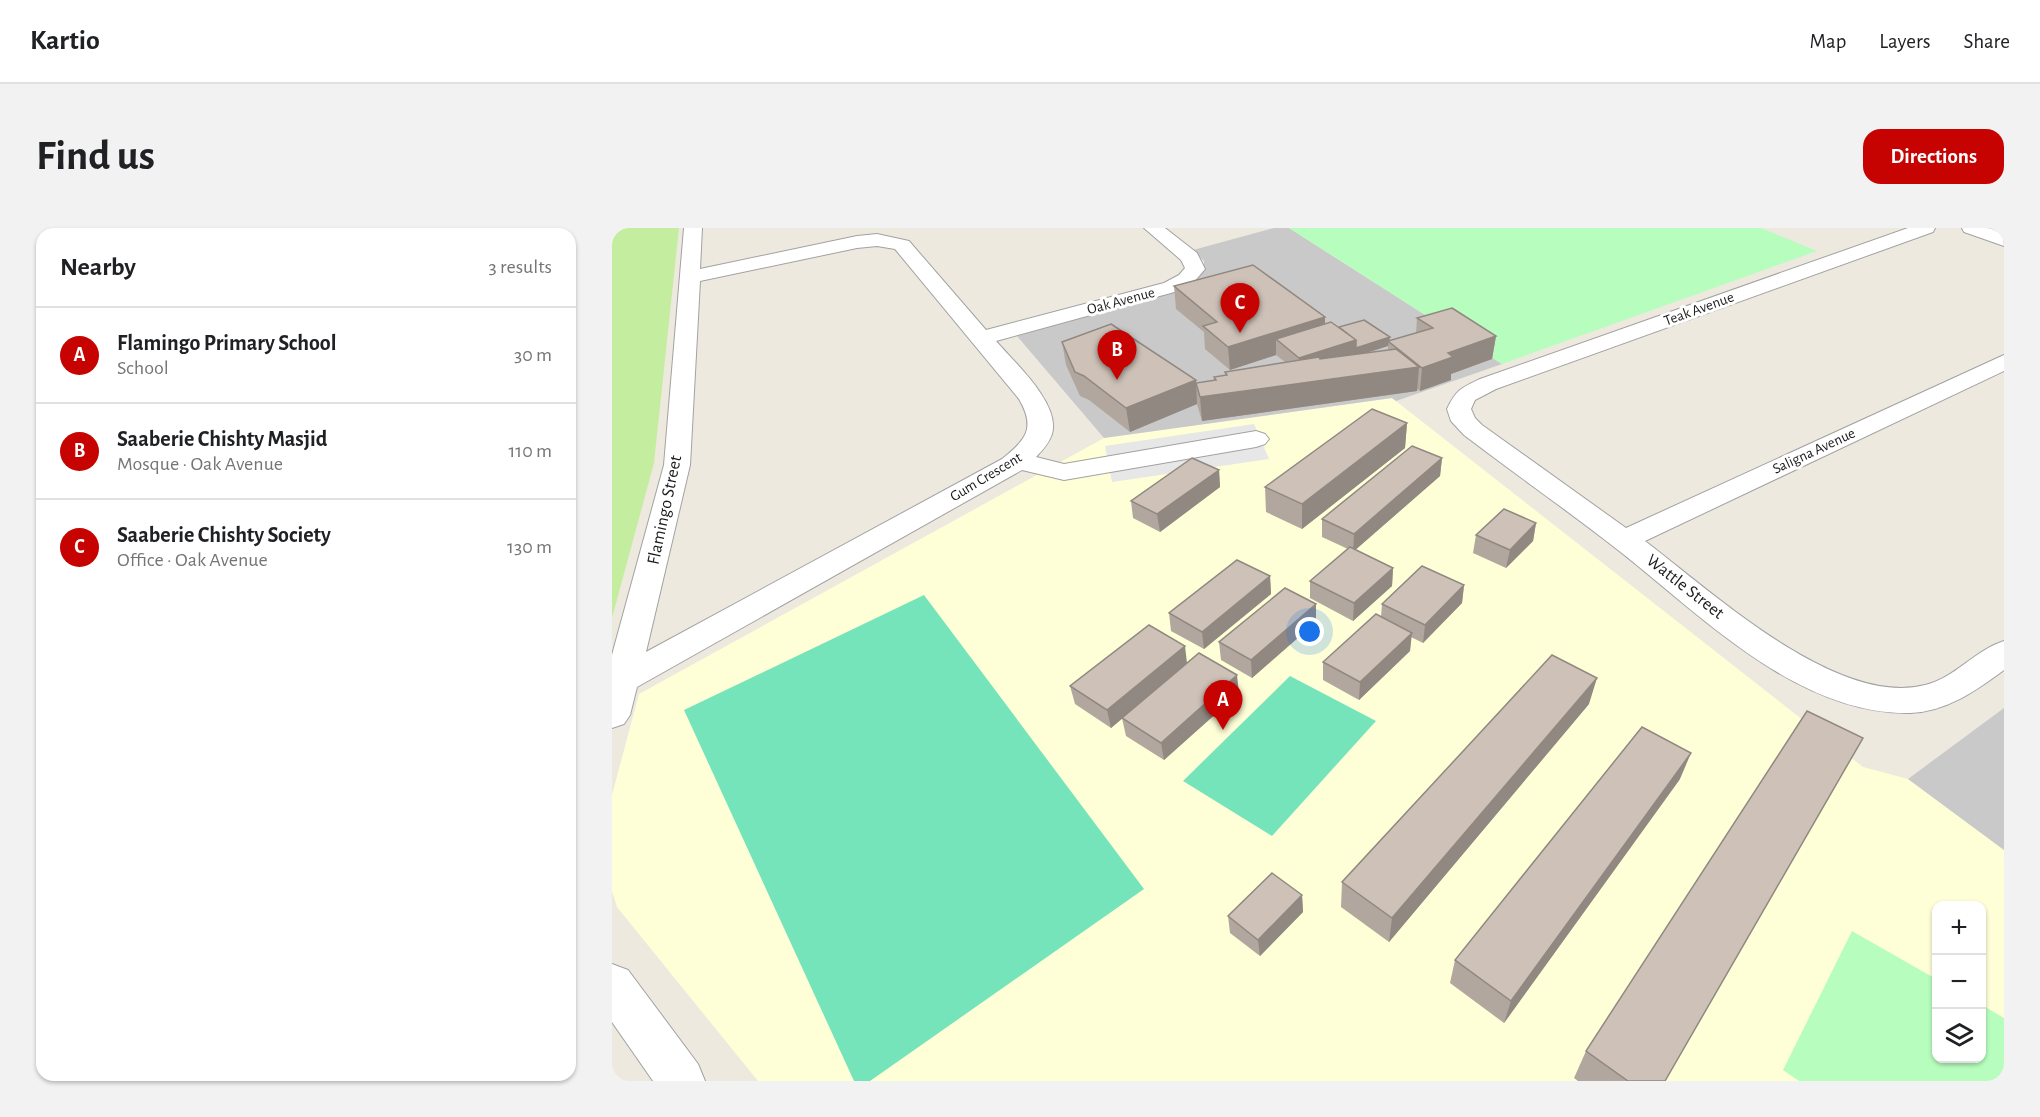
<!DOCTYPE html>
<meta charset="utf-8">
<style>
:root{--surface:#fff;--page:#f2f2f2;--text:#202124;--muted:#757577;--line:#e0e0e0;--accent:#c60300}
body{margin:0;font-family:"Alegreya Sans",sans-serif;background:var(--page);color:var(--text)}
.controls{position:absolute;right:18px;bottom:18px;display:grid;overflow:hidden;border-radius:12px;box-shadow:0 2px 4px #0004}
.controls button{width:54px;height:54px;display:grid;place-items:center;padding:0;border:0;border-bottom:2px solid var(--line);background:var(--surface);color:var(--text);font:30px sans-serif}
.you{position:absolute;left:698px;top:404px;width:21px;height:21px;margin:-15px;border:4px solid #fff;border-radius:50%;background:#1a73e8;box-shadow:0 0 0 9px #1a73e833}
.badge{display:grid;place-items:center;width:39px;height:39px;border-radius:50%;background:var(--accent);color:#fff;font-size:20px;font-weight:700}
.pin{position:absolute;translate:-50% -50px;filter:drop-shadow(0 2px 3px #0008)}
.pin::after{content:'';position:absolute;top:32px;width:21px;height:18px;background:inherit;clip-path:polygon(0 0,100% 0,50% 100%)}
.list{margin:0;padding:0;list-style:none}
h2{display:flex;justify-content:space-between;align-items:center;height:78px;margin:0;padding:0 24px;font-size:26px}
h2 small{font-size:20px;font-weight:400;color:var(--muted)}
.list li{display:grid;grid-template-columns:39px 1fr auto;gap:18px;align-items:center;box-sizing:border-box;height:96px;padding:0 24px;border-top:2px solid var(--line)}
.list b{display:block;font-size:22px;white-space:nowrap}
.list p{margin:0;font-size:20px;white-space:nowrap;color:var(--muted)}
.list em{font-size:20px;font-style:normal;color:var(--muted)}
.icon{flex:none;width:33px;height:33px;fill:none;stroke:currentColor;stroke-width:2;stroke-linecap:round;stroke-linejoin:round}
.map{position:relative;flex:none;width:1392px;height:853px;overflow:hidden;border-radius:18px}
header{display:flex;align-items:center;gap:36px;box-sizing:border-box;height:84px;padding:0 30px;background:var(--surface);border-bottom:2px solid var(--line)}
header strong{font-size:28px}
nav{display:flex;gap:33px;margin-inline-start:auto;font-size:21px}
.intro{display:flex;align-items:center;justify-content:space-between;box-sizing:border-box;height:144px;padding:0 36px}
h1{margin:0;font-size:42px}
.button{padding:15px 27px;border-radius:18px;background:var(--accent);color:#fff;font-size:21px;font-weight:700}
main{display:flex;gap:36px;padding:0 36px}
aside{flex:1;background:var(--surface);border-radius:18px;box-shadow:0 2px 4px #0004}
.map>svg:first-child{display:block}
</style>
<header>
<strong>Kartio</strong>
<nav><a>Map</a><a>Layers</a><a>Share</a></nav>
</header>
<div class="intro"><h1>Find us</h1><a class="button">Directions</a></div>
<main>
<aside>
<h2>Nearby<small>3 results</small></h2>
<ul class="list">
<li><span class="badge">A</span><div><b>Flamingo Primary School</b><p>School</p></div><em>30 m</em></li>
<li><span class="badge">B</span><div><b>Saaberie Chishty Masjid</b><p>Mosque · Oak Avenue</p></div><em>110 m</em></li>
<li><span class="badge">C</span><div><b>Saaberie Chishty Society</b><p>Office · Oak Avenue</p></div><em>130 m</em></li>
</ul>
</aside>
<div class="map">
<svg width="1392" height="853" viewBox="0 0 1392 853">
<rect width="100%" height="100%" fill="#eee9df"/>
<path fill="#feffd7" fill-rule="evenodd" d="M 780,170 L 1251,539 L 1296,551 L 1392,622 L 1392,853 L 146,853 L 5,679 L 0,663 L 0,567 L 27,466 L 492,210 ZM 1324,678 L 1370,678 L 1370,830 L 1324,830 Z"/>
<path fill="#c9c9c9" d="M 662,0 L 677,0 L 890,136 L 784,173 L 780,170 L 492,210 L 405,108 L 583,54 L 592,43 L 592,33 L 581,22 Z
M 1392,480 L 1392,622 L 1296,551 Z"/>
<path fill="#c5eda0" d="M 0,0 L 67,0 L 42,235 L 0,390 Z"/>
<path fill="#b7fdbe" d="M 677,0 L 1149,0 L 1205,23 L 890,136 Z
M 1240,703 L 1324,751 L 1324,830 L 1370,830 L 1370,777 L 1392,790 L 1392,853 L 1187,853 L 1171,842 Z"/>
<path fill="#76e4bb" d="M 312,367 L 532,661 L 258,853 L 242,853 L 72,482 Z
M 678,448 L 764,493 L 660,608 L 571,553 Z"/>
<path fill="#e7e7e7" d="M 642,196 L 657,231 L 500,254 L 493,218 Z"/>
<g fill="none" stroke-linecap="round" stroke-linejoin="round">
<defs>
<path id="minor" d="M 72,0 L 90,0 L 88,41 L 245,8 L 265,6 L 297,13 L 374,102 L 552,55 L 567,47 L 573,40 L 569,32 L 532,0 L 553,0 L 585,25 L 593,41 L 581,55 L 566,63 L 384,113 C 402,134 449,176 440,206 C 437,215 431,222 424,229 L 452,236 L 644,203 L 653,206 L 657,211 L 653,216 L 644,219 L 452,252 L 410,242 L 25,459 L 18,487 L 12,496 L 0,500 L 0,427 L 52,237 ZM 265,18 L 283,21 L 407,171 C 424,200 414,212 390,231 L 34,424 L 78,237 L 88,53 L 245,20 Z
M 1296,0 L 1323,0 L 1321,4 L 884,161 L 863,172 L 859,181 L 863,190 L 870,197 L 1014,300 L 1392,127 L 1392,143 L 1033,313 C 1099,363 1225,480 1313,457 C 1343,450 1363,422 1392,413 L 1392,442 C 1365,462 1334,484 1298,485 C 1185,487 1089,387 1006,322 C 955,282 903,246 852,207 L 839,193 L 835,181 C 844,162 849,160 868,151 Z
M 1350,0 L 1377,0 L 1392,5 L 1392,18 L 1352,4 Z
M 0,736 L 16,742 L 86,836 L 93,853 L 41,853 L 0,794 Z"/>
</defs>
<use href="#minor" stroke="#a2a2a2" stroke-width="2"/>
<use href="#minor" fill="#fff" fill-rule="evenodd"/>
</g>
<path fill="#b1a79e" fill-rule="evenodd" d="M 562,58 L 727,99 L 778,109 L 778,113 L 804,105 L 805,90 L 884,108 L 880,131 L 839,146 L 839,152 L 808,163 L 805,161 L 805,163 L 590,193 L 585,176 L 518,204 L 477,172 L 468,168 L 454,137 L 450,114 L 584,155 L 602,152 L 602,149 L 613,148 L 613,144 L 673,134 L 664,127 L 618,142 L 593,121 L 592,104 L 564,81 ZM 776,118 L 776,122 L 755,125 Z
M 795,195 L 793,220 L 690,301 L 654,284 L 653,259 Z
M 830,230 L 828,248 L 743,322 L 781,340 L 780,358 L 741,393 L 698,370 L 698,353 L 736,321 L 710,309 L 710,291 Z
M 607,242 L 608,259 L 548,304 L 521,290 L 519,273 Z
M 924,295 L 921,313 L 894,340 L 861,325 L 864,307 Z
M 658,348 L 659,366 L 592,421 L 559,403 L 557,385 Z
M 852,357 L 850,375 L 811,415 L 799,409 L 798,423 L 747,472 L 711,452 L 711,434 L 769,389 L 770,376 Z
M 704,394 L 640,450 L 609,432 L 607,414 Z
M 575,435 L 627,465 L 552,532 L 514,508 L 510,490 L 560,449 L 499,500 L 463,476 L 458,458 Z
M 977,476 L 777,714 L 729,679 L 730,654 Z
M 1068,551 L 892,795 L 838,755 L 843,732 Z
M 690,667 L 691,684 L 648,728 L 618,705 L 616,688 Z
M 974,823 L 1053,853 L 966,853 L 962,850 Z"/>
<path fill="#908881" d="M 713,89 L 713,112 L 664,111 L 664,127 L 618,142 L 616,119 Z
M 884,108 L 880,131 L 839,146 L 839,152 L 808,163 L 810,140 L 836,125 Z
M 778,109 L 776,118 L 687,146 L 687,130 L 744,112 Z
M 807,139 L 805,163 L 590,193 L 588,169 Z
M 584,152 L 585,176 L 518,204 L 514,180 Z
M 795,195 L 793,220 L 690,301 L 690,276 Z
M 830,230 L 828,248 L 741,324 L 742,306 Z
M 607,242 L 608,259 L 548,304 L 545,286 Z
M 924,295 L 921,313 L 894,340 L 898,322 Z
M 781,340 L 780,358 L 741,393 L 742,375 Z
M 658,348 L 659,366 L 592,421 L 590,404 Z
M 852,357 L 850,375 L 811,415 L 813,397 Z
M 704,376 L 704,394 L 640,450 L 639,432 Z
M 800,405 L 798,423 L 747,472 L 748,454 Z
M 573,418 L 575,435 L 499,500 L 495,482 Z
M 625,447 L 627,465 L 552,532 L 549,515 Z
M 985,450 L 977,476 L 777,714 L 780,690 Z
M 1079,525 L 1068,551 L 892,795 L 899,773 Z
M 690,667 L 691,684 L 648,728 L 646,712 Z"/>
<path fill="#cec2b8" stroke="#908881" stroke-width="1.5" d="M 641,37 L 713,89 L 616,119 L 591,98 L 605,94 L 562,58 Z
M 840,80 L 884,108 L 836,125 L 841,129 L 810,140 L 776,113 L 821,100 L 805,90 Z
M 752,92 L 778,109 L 744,120 L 744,112 L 727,99 Z
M 719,94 L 744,112 L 687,130 L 664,111 Z
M 499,96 L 584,152 L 514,180 L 472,148 L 463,144 L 450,114 Z
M 784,121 L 807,139 L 588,169 L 584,155 L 604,152 L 602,149 L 615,147 L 613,144 L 707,129 L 708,131 Z
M 760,181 L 795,195 L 690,276 L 653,259 Z
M 800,218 L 830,230 L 742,306 L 710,291 Z
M 580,230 L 607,242 L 545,286 L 519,273 Z
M 892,281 L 924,295 L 898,322 L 864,307 Z
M 738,319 L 781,340 L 742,375 L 698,353 Z
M 625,332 L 658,348 L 590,404 L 557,385 Z
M 810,338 L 852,357 L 813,397 L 770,376 Z
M 673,360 L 704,376 L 639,432 L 607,414 Z
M 764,386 L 800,405 L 748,454 L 711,434 Z
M 537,397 L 573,418 L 495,482 L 458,458 Z
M 587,425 L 625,447 L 549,515 L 510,490 Z
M 940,427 L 985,450 L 780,690 L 730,654 Z
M 1195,483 L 1251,510 L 1053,853 L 1016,853 L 974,823 Z
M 1030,499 L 1079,525 L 899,773 L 843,732 Z
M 660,645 L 690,667 L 646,712 L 616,688 Z"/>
<g text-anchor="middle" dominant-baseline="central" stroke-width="6" stroke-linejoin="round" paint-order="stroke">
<g font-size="15" fill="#1b1b1b" stroke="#fff">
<text transform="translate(509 73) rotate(-15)">Oak Avenue</text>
<text transform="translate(1087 81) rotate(-20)">Teak Avenue</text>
<text transform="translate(1202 223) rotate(-25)">Saligna Avenue</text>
<text transform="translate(374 249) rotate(-31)">Gum Crescent</text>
</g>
<g font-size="18" fill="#1b1b1b" stroke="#fff">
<text transform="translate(53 282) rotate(-78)">Flamingo Street</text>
<text transform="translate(1073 359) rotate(38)">Wattle Street</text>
</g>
</g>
</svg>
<div class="controls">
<button>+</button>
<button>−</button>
<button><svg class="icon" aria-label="layers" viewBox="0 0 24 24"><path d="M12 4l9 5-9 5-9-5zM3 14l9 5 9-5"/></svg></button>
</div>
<div class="you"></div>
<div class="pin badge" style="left:611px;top:502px">A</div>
<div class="pin badge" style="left:505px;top:152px">B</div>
<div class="pin badge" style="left:628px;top:105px">C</div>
</div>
</main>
